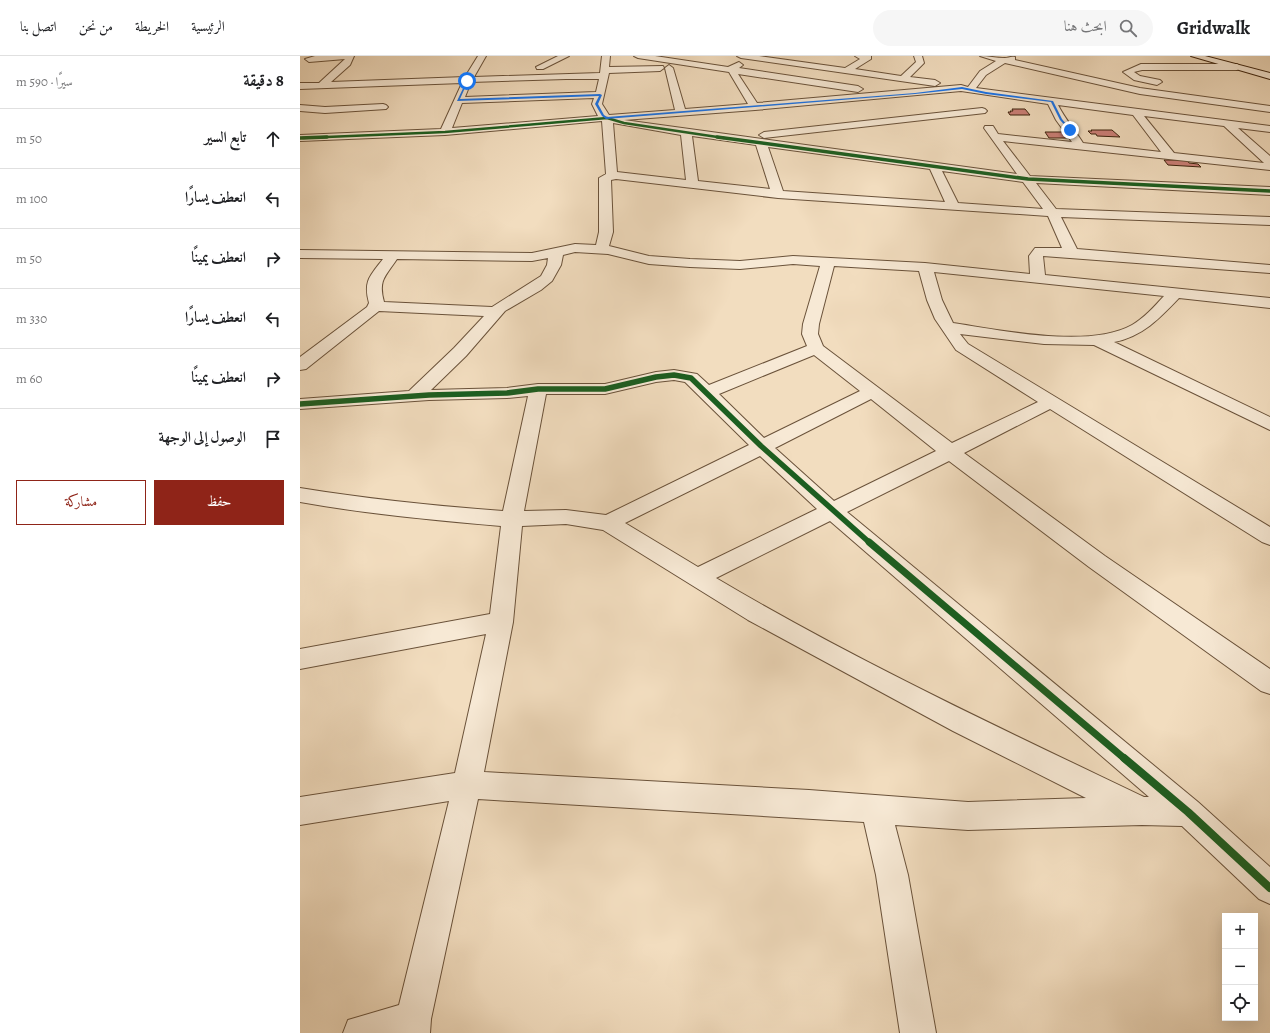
<!DOCTYPE html>
<html lang="ar">
<meta charset="utf-8">
<style>
:root{--surface:#fff;--page:#f6f6f6;--text:#202124;--muted:#757577;--line:#e0e0e0;--accent:#8f2418}
body{margin:0;font-family:Alegreya,Amiri,serif;background:var(--page);color:var(--text);direction:rtl}
.controls{position:absolute;right:12px;bottom:12px;display:grid;overflow:hidden;border-radius:0px;box-shadow:0 4px 16px #0002}
.controls button{width:36px;height:36px;display:grid;place-items:center;padding:0;border:0;border-bottom:1px solid var(--line);background:var(--surface);color:var(--text);font:20px sans-serif}
.stop{position:absolute;width:12px;height:12px;margin:-9px;border:3px solid #1a73e8;border-radius:50%;background:#fff}
.stop.end{background:#1a73e8;border-color:#fff;box-shadow:0 1px 4px #0008}
.list{margin:0;padding:0;list-style:none}
h2{display:flex;justify-content:space-between;align-items:center;height:52px;margin:0;padding:0 16px;font-size:17px}
h2 small{font-size:13px;font-weight:400;color:var(--muted)}
.list li{display:grid;grid-template-columns:26px 1fr auto;gap:12px;align-items:center;box-sizing:border-box;height:60px;padding:0 16px;border-top:1px solid var(--line)}
.list b{display:block;font-size:15px;white-space:nowrap}
.list em{font-size:13px;font-style:normal;color:var(--muted)}
.actions{display:flex;gap:8px;padding:12px 16px}
.actions a{flex:1;padding:9px 0;border:1px solid var(--accent);border-radius:0px;text-align:center;font-size:14px;color:var(--accent)}
.actions .main{background:var(--accent);color:#fff}
.icon{flex:none;width:22px;height:22px;fill:none;stroke:currentColor;stroke-width:2;stroke-linecap:round;stroke-linejoin:round}
.map{position:relative;flex:none;width:970px;height:977px;overflow:hidden;direction:ltr}
header{display:flex;align-items:center;gap:24px;box-sizing:border-box;height:56px;padding:0 20px;background:var(--surface);border-bottom:1px solid var(--line)}
header strong{font-size:19px}
nav{display:flex;gap:22px;margin-inline-start:auto;font-size:14px}
.search{width:280px;height:36px;background:var(--page);display:flex;align-items:center;gap:10px;box-sizing:border-box;padding:0 14px;border-radius:22px;color:var(--muted);font-size:15px}
main{display:flex}
aside{flex:1;background:var(--surface)}
.map>svg:first-child{display:block}
</style>
<header>
<strong>Gridwalk</strong>
<div class="search"><svg class="icon" aria-label="search" viewBox="0 0 24 24"><circle cx="10" cy="10" r="6"/><path d="M15 15l6 6"/></svg>ابحث هنا</div>
<nav><a>الرئيسية</a><a>الخريطة</a><a>من نحن</a><a>اتصل بنا</a></nav>
</header>
<main>
<div class="map">
<svg width="970" height="977" viewBox="0 0 970 977">
<rect width="100%" height="100%" fill="#f2ddbf"/>
<filter id="stains"><feTurbulence type="fractalNoise" baseFrequency=".005" numOctaves="4"/><feColorMatrix values="0 0 0 0 .2 0 0 0 0 .09 0 0 0 0 .02 0 0 0 .5 -.17"/></filter>
<radialGradient id="worn" r=".72"><stop offset=".6" stop-color="#630" stop-opacity="0"/><stop offset="1" stop-color="#630" stop-opacity=".3"/></radialGradient>
<path fill="#cb8078" stroke="#3d230d" d="M 712,53 L 725,53 L 730,59 L 710,59 L 708,56 L 711,56 L 710,55 L 713,55 Z
M 791,74 L 812,74 L 820,81 L 797,80 L 796,78 L 791,78 L 788,75 L 792,75 Z
M 745,76 L 771,76 L 775,82 L 749,82 Z
M 864,104 L 887,104 L 889,107 L 898,108 L 901,111 L 868,109 Z"/>
<g fill="none" stroke-linecap="round" stroke-linejoin="round">
<defs>
<path id="street" d="M 15,0 L 54,0 L 50,9 L 31,26 L 165,21 L 178,0 L 186,0 L 174,21 L 300,17 L 302,0 L 310,0 L 309,11 L 363,10 L 364,12 L 360,15 L 309,17 L 302,48 L 309,59 L 375,54 L 365,12 L 369,9 L 373,12 L 385,53 L 448,48 L 429,16 L 338,2 L 334,0 L 355,0 L 428,11 L 439,6 L 443,9 L 439,12 L 558,30 L 563,33 L 558,36 L 438,18 L 457,47 L 661,29 L 668,31 L 680,15 L 696,5 L 680,0 C 688,0 696,2 705,2 C 708,2 711,0 715,1 L 715,4 L 840,32 L 970,50 L 970,56 L 840,38 L 705,7 L 686,19 L 676,32 L 970,70 L 970,76 L 938,72 L 970,100 L 970,114 L 703,85 L 730,120 L 970,131 L 970,139 L 736,127 L 756,153 L 970,161 L 970,169 L 761,161 L 777,193 L 970,209 L 970,217 L 743,200 L 745,219 L 970,242 L 970,252 L 879,242 C 860,262 842,281 814,286 L 970,361 L 970,374 L 794,289 L 744,288 L 660,278 L 668,288 L 970,471 L 970,489 L 962,486 L 750,353 L 664,397 L 805,500 L 970,613 L 970,638 L 961,635 L 789,511 L 649,405 L 547,456 L 898,746 L 970,811 L 970,848 L 959,843 L 882,770 L 842,769 L 668,774 L 595,769 L 608,819 L 636,977 L 600,977 L 576,819 L 564,766 L 178,743 L 131,963 L 130,977 L 43,977 L 48,964 L 99,949 L 149,745 L 0,769 L 0,741 L 155,717 L 186,578 L 0,613 L 0,593 L 190,558 L 201,470 C 133,464 67,458 0,446 L 0,432 C 68,443 135,450 203,455 L 228,340 L 207,342 L 129,344 L 0,353 L 0,343 L 109,335 L 154,292 L 184,260 L 79,255 L 6,313 L 0,314 L 0,301 L 67,251 L 69,247 C 63,225 70,220 83,203 L 0,202 L 0,194 L 232,197 L 275,188 L 296,189 L 299,176 L 299,122 L 306,118 L 302,65 L 145,79 L 0,85 L 0,79 L 141,73 L 162,27 L 0,33 L 0,27 L 19,27 L 45,3 L 9,6 L 5,3 ZM 266,23 L 299,23 L 296,36 L 165,41 L 171,26 ZM 661,35 L 748,48 L 756,64 L 772,86 L 698,78 L 693,70 L 685,70 L 684,72 L 717,118 L 324,64 L 455,54 ZM 294,42 L 292,48 L 298,60 L 152,72 L 162,47 ZM 758,49 L 833,59 L 861,96 L 783,87 C 775,74 765,63 758,49 ZM 844,60 L 924,70 L 964,107 L 874,97 ZM 313,67 L 381,79 L 386,124 L 317,116 ZM 392,80 L 456,89 L 470,133 L 398,125 ZM 468,91 L 630,113 L 645,146 L 483,135 ZM 642,115 L 723,126 L 743,153 L 658,147 ZM 316,123 L 478,142 L 748,160 L 762,192 L 735,192 L 729,200 L 730,218 L 625,207 L 493,200 L 440,205 L 390,203 L 349,200 L 309,190 L 313,176 L 311,124 ZM 275,196 L 308,198 L 349,208 L 390,211 L 440,213 L 493,208 L 520,210 L 503,268 L 502,278 L 507,290 L 409,329 L 397,318 L 374,314 L 356,316 L 305,328 L 238,328 L 207,332 L 131,334 L 166,300 L 205,255 L 241,234 L 252,225 L 261,209 L 263,199 ZM 248,202 L 247,209 L 241,220 L 192,251 L 84,246 C 78,224 85,221 97,203 L 232,205 ZM 534,210 L 619,215 L 627,244 L 635,263 L 656,294 L 738,346 L 652,387 L 523,290 L 518,278 L 519,268 ZM 634,216 L 864,240 C 854,251 844,262 832,269 C 789,293 700,274 653,267 L 642,244 ZM 514,299 L 560,335 L 464,382 L 419,338 ZM 374,324 L 385,326 L 449,389 L 306,459 L 266,454 L 224,455 L 246,338 L 305,338 L 356,326 ZM 571,343 L 636,395 L 534,445 L 475,392 ZM 460,400 L 517,453 L 398,511 L 325,467 ZM 530,465 L 849,741 L 844,741 C 700,672 554,604 416,522 ZM 266,468 L 303,474 L 448,564 L 653,675 L 786,742 L 668,746 L 509,734 L 184,716 L 213,566 L 222,470 Z
M 258,0 L 269,0 L 243,13 L 237,13 L 236,11 Z
M 437,0 L 459,0 L 545,12 L 560,3 L 555,0 L 571,0 L 571,3 L 555,13 L 601,20 L 616,6 L 614,0 L 622,0 L 624,7 L 610,21 L 635,24 L 640,27 L 635,30 L 441,2 Z
M 841,8 L 937,8 L 941,11 L 937,14 L 842,14 L 834,16 L 840,20 L 860,24 L 862,26 L 857,29 L 834,24 L 823,16 Z
M 83,48 L 86,49 L 88,51 L 86,53 L 25,57 L 0,55 L 0,49 L 25,51 Z
M 682,52 L 685,53 L 687,55 L 685,57 L 464,82 L 459,79 L 464,76 Z"/>
<path id="secondary" d="M 891,0 L 905,0 L 970,17 L 970,23 Z"/>
</defs>
<use href="#street" stroke="#6a523a" stroke-width="2"/>
<use href="#secondary" stroke="#3d230d" stroke-width="2"/>
<use href="#street" fill="#f7e9d5" fill-rule="evenodd"/>
<use href="#secondary" fill="#f7e9d5" fill-rule="evenodd"/>
<defs>
<path id="cycleway-far4" d="M 3,82 L 145,76 L 307,62 L 324,67 L 424,82"/>
<path id="cycleway-far3" d="M 417,81 L 728,123 L 970,135
M 0,82 L 27,81"/>
<path id="cycleway-far2" d="M 0,348 L 129,339 L 207,337 L 238,333 L 305,333 L 356,321 L 374,319 L 391,322 L 461,390 L 570,487"/>
<path id="cycleway-far1" d="M 569,486 L 825,703"/>
<path id="cycleway" d="M 824,702 L 888,756 L 970,832"/>
</defs>
<use href="#cycleway-far4" stroke="#f7e9d5" stroke-width="3.5"/>
<use href="#cycleway-far3" stroke="#f7e9d5" stroke-width="5"/>
<use href="#cycleway-far2" stroke="#f7e9d5" stroke-width="8"/>
<use href="#cycleway-far1" stroke="#f7e9d5" stroke-width="10"/>
<use href="#cycleway" stroke="#f7e9d5" stroke-width="11"/>
<use href="#cycleway-far4" stroke="#1b5e20" stroke-width="2.5"/>
<use href="#cycleway-far3" stroke="#1b5e20" stroke-width="3.5"/>
<use href="#cycleway-far2" stroke="#1b5e20" stroke-width="5.5"/>
<use href="#cycleway-far1" stroke="#1b5e20" stroke-width="7"/>
<use href="#cycleway" stroke="#1b5e20" stroke-width="8"/>
</g>
<path fill="#1a73e8" d="M 167,24 L 168,25 L 160,43 L 300,38 L 302,39 L 298,48 L 304,59 L 307,61 L 615,37 L 662,31 L 686,36 L 753,45 L 762,63 L 771,74 L 769,74 L 760,64 L 751,46 L 686,38 L 662,33 L 615,38 L 306,63 L 302,60 L 295,48 L 299,40 L 157,45 Z"/>
<rect width="100%" height="100%" filter="url(#stains)"/>
<rect width="100%" height="100%" fill="url(#worn)"/>
</svg>
<div class="controls">
<button>+</button>
<button>−</button>
<button><svg class="icon" aria-label="locate" viewBox="0 0 24 24"><circle cx="12" cy="12" r="6"/><path d="M12 2v4M12 18v4M2 12h4M18 12h4"/></svg></button>
</div>
<div class="stop" style="left:167px;top:25px"></div>
<div class="stop end" style="left:770px;top:74px"></div>
</div>
<aside>
<h2>8 دقيقة<small>سيرًا · 590 m</small></h2>
<ul class="list">
<li><svg class="icon" aria-label="ahead" viewBox="0 0 24 24"><path d="M12 20V5M6 11l6-6 6 6"/></svg><div><b>تابع السير</b></div><em>50 m</em></li>
<li><svg class="icon" aria-label="left" viewBox="0 0 24 24"><path d="M17 20v-9H6M10 6l-5 5 5 5"/></svg><div><b>انعطف يسارًا</b></div><em>100 m</em></li>
<li><svg class="icon" aria-label="right" viewBox="0 0 24 24"><path d="M7 20v-9h11M14 6l5 5-5 5"/></svg><div><b>انعطف يمينًا</b></div><em>50 m</em></li>
<li><svg class="icon" aria-label="left" viewBox="0 0 24 24"><path d="M17 20v-9H6M10 6l-5 5 5 5"/></svg><div><b>انعطف يسارًا</b></div><em>330 m</em></li>
<li><svg class="icon" aria-label="right" viewBox="0 0 24 24"><path d="M7 20v-9h11M14 6l5 5-5 5"/></svg><div><b>انعطف يمينًا</b></div><em>60 m</em></li>
<li><svg class="icon" aria-label="arrive" viewBox="0 0 24 24"><path d="M6 21V4h12l-3 4 3 4H6"/></svg><div><b>الوصول إلى الوجهة</b></div></li>
</ul>
<div class="actions"><a class="main">حفظ</a><a>مشاركة</a></div>
</aside>
</main>
